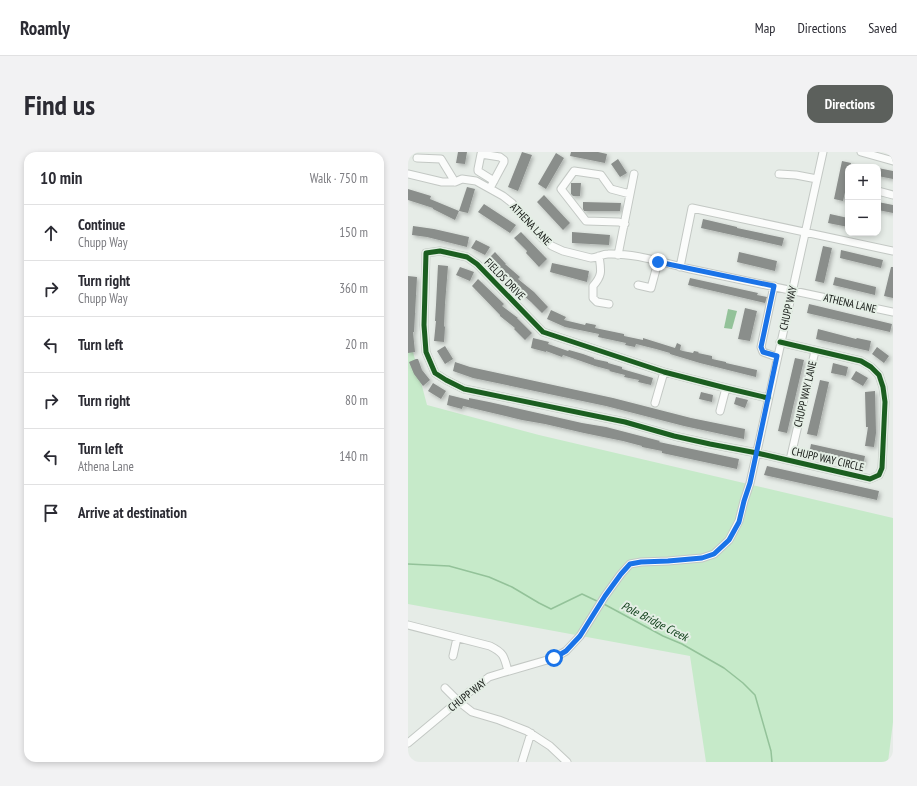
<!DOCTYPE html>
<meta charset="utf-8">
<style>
:root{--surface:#fff;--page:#f2f2f3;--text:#2b2b33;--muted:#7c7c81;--line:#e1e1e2;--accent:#5c605c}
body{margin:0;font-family:"PT Sans Narrow",sans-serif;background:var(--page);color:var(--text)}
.controls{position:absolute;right:12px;top:12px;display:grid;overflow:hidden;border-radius:8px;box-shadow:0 2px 6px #0003}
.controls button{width:36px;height:36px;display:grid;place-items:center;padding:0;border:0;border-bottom:1px solid var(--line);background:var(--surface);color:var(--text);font:20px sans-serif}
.stop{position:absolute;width:12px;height:12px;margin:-9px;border:3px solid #1a73e8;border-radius:50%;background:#fff}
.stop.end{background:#1a73e8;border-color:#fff;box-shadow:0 1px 4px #0008}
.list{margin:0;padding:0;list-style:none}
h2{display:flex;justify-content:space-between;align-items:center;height:52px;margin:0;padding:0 16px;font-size:17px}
h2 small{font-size:13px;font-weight:400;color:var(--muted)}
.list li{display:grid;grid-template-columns:26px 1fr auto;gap:12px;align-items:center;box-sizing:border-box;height:56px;padding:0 16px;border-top:1px solid var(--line)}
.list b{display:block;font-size:15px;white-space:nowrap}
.list p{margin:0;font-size:13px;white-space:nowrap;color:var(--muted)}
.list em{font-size:13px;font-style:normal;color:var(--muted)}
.icon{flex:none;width:22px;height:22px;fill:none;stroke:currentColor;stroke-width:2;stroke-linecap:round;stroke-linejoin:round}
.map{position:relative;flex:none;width:485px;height:610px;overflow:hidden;border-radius:12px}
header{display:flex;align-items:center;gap:24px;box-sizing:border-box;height:56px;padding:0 20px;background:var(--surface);border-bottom:1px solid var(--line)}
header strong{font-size:19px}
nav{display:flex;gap:22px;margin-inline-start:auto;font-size:14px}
.intro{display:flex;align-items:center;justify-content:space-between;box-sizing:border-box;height:96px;padding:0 24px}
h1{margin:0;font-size:28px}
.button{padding:10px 18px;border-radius:12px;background:var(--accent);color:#fff;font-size:14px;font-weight:700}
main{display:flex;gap:24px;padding:0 24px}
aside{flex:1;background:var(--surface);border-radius:12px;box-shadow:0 2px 6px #0003}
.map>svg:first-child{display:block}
</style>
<header>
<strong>Roamly</strong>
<nav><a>Map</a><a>Directions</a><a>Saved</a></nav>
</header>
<div class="intro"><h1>Find us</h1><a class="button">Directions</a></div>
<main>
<aside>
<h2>10 min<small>Walk · 750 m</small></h2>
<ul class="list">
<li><svg class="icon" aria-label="ahead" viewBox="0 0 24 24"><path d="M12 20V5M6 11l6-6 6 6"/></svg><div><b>Continue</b><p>Chupp Way</p></div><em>150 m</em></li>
<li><svg class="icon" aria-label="right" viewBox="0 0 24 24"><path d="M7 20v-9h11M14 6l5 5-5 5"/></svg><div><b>Turn right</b><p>Chupp Way</p></div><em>360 m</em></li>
<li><svg class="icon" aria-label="left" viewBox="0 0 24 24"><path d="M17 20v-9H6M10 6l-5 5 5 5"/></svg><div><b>Turn left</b></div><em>20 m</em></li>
<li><svg class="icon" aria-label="right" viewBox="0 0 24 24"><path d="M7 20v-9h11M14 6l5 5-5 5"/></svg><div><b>Turn right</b></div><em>80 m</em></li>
<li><svg class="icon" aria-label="left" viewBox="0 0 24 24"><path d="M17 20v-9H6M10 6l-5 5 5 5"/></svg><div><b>Turn left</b><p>Athena Lane</p></div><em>140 m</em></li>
<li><svg class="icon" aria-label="arrive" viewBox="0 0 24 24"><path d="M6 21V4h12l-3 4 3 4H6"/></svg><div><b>Arrive at destination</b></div></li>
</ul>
</aside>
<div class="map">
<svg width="485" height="610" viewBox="0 0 485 610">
<defs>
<filter id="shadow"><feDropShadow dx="2" dy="2" stdDeviation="2" flood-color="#0004"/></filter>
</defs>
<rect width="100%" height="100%" fill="#e6ece7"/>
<path fill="#c6eac9" d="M 0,181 L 19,253 L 131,283 L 485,366 L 485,570 L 480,610 L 298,610 L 282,504 L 0,452 Z"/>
<path fill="#93c299" d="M 320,157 L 329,159 L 324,177 L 316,176 Z"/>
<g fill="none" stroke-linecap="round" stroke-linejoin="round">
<path stroke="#93c299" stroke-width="1.5" d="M 0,412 L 41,414 L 81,425 L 104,435 L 131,451 L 143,457 L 174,442 L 191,450
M 194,451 L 255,484 L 274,492 L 316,516 L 335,531 L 347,543 L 363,599 L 364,610"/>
</g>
<path fill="#8a8e8b" filter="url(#shadow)" d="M 50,0 L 59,0 L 57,12 L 48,11 Z
M 114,0 L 124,3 L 110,39 L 100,35 Z
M 163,0 L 190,0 L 199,2 L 197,11 L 162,4 Z
M 148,1 L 156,6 L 138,37 L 130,32 Z
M 210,7 L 219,21 L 212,25 L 203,12 Z
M 434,9 L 443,11 L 443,15 L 440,15 L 440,27 L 435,49 L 426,47 Z
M 470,16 L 485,19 L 485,27 L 470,24 Z
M 163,31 L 173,31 L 172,44 L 165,44 L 163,42 Z
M 59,35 L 67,37 L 60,61 L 51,59 Z
M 0,37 L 23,44 L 22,47 L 51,59 L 47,68 L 25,57 L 25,56 L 0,48 Z
M 136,43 L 162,71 L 155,78 L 129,50 Z
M 175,50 L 213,51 L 212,59 L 176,59 L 175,57 Z
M 470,50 L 485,53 L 485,61 L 470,58 Z
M 76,52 L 108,73 L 102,81 L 70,60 Z
M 422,62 L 440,66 L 440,75 L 420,71 Z
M 295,67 L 329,75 L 329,76 L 376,86 L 374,94 L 293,76 Z
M 5,74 L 26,77 L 61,85 L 59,95 L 19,85 L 4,83 Z
M 113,80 L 139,107 L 131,115 L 118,101 L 119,99 L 106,86 Z
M 164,80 L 202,83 L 201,93 L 164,91 Z
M 68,88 L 82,95 L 77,103 L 63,96 Z
M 415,94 L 424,96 L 416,131 L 407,129 Z
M 433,98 L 475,108 L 473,116 L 432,106 Z
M 87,100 L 98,112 L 97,112 L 112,125 L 110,127 L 126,140 L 140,155 L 134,161 L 123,150 L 108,137 L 110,135 L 93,121 L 80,107 Z
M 331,100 L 369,109 L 367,119 L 329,110 Z
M 144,111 L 181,119 L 179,130 L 142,120 Z
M 30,113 L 40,114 L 37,152 L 36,174 L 37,175 L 36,190 L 26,189 L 28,169 L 27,169 L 28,153 Z
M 52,115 L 66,120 L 62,129 L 48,123 Z
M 483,115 L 485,115 L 485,146 L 476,144 Z
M 0,124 L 9,125 L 6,180 L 5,180 L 7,200 L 0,201 Z
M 427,125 L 468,135 L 467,143 L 425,133 Z
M 282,126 L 350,141 L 349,143 L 359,145 L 357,151 L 280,133 Z
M 70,127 L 96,152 L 94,154 L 110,166 L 109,166 L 124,181 L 117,188 L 106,177 L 107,176 L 92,164 L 92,163 L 64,134 Z
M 401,152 L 484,172 L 482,180 L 399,161 Z
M 337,156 L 349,159 L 342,189 L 330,187 Z
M 143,158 L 158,165 L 156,168 L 177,173 L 178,171 L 188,173 L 187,176 L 216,182 L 216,184 L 235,188 L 235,186 L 267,196 L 269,191 L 273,193 L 272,198 L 275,199 L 285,201 L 286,199 L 291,200 L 290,201 L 304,204 L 304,207 L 318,210 L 318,211 L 349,218 L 348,225 L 292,211 L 262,202 L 262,201 L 248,197 L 228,192 L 227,195 L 217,193 L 218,191 L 190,185 L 191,182 L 157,175 L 139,167 Z
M 410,177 L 448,187 L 449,186 L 463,189 L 461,199 L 408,187 Z
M 125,186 L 141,190 L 140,192 L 160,199 L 161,198 L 175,202 L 186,206 L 186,207 L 200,210 L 200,211 L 214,215 L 214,217 L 245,226 L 243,233 L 230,230 L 231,228 L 216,225 L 217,223 L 201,219 L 202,218 L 187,214 L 170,208 L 155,203 L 154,205 L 138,199 L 138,200 L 123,196 Z
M 37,194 L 45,207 L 37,212 L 29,199 Z
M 469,195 L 481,204 L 476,211 L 464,202 Z
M 387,206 L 396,208 L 379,281 L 370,279 Z
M 8,207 L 10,207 L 14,218 L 22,228 L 15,234 L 6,222 L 1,210 Z
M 47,210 L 62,215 L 205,246 L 283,266 L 337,277 L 336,287 L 276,274 L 198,254 L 65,226 L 45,219 Z
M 425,211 L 440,215 L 438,224 L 423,221 Z
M 448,219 L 460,226 L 455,234 L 443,227 Z
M 412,228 L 421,230 L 409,284 L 399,282 Z
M 25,231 L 38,239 L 33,247 L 20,239 Z
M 467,239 L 468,281 L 466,295 L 457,294 L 460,275 L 458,275 L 457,240 Z
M 293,240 L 305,243 L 304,250 L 291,247 Z
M 41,243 L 61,248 L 61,246 L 81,250 L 174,271 L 198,275 L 252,289 L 251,290 L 331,307 L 329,317 L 254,301 L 254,299 L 234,295 L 234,294 L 215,289 L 176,281 L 137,272 L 114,268 L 55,254 L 54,257 L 39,253 Z
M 328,245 L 340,248 L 337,256 L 326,252 Z
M 403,292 L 457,304 L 455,314 L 401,302 Z
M 359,314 L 471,339 L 469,348 L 356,323 Z"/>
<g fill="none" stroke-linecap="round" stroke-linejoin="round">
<defs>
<path id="minor" d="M 453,0 L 485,9
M 9,6 L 33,7 L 47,30
M 0,22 L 34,30 L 47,30 L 54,27 L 68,29 L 95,44 L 104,51 L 134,86 L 144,94 L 155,99 L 183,106 C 189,106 194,102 200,102 C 229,101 258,112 287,118 C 353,132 419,146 485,160
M 371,22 L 388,23 L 409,27
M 82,36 L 96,10 L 96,8 L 92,5 L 73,2 L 70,17 L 70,19 L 86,29
M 470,39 L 485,43
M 217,72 L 211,70 L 178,69 L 153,37 L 166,19 L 193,23 L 203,37 L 222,42
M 210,103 L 226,22
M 191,104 C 193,118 195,123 185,134 L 185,146 L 189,150 L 201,152
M 272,115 L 284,56 L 485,99
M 230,133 L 243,136 L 250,110
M 366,134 L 353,195 L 355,200 L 369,205
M 360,246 L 318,236 L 256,220 L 135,180 L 69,112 L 59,105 L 32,99 L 18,101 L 16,173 L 18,200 L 27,221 L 38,228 L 56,237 L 217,270 L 266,284 L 302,292 L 349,301 L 462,327 L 471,323 L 474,316 L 477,250 L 475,235 L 471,223 L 463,215 L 453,209 L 372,190
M 247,251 L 256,220
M 312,259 L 318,236
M 382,308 L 407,199
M 0,473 L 82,494 C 96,501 96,504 100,519
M 45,504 L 49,486
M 37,536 L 50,549 L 64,560 L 91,568 L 119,579 L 142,594 L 159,610
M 0,591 L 60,541 L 81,525 L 94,521 L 146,506 L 158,499 L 172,484 L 197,444 L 213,422 L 222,412 L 233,410 L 260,409 L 294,406 L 306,402 L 321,388 L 331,369 L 336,349 L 342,331 L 415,0
M 114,610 L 123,581"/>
</defs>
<use href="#minor" stroke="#c3c8c4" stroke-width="9"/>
<use href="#minor" stroke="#fbfcfb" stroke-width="7"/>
<defs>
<path id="cycleway" d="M 360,246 L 318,236 L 256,220 L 135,180 L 69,112 L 59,105 L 32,99 L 18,101 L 16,173 L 18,200 L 27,221 L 38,228 L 56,237 L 217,270 L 266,284 L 302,292 L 349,301 L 462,327 L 471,323 L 474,316 L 477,250 L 475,235 L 471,223 L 463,215 L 453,209 L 372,190"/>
</defs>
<use href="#cycleway" stroke="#e4eee5" stroke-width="8"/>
<use href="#cycleway" stroke="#1b5e20" stroke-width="5"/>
</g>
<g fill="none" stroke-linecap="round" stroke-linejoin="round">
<path stroke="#1a73e8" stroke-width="5" d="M 146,506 L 158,499 L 172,484 L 197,444 L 213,422 L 222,412 L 233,410 L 260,409 L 294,406 L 306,402 L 321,388 L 331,370 L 336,349 L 342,331 L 369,204 L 355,200 L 353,195 L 366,134 L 250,110"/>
</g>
<g text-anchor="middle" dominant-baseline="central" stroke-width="4" stroke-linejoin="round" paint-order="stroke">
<g font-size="11" fill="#111511" stroke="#e4eee5">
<text transform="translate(123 72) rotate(46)">ATHENA LANE</text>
<text transform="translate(97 127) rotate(46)">FIELDS DRIVE</text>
<text transform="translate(442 151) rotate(13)">ATHENA LANE</text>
<text transform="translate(380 156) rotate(-77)">CHUPP WAY</text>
<text transform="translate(397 242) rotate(-77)">CHUPP WAY LANE</text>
<text transform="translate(420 307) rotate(13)">CHUPP WAY CIRCLE</text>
<text transform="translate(59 543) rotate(-38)">CHUPP WAY</text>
</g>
<g font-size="12" font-style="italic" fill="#0c3c16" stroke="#e4eee5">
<text transform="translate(247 469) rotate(27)">Pole Bridge Creek</text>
</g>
</g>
</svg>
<div class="controls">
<button>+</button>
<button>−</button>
</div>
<div class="stop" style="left:146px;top:506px"></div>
<div class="stop end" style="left:250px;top:110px"></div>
</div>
</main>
